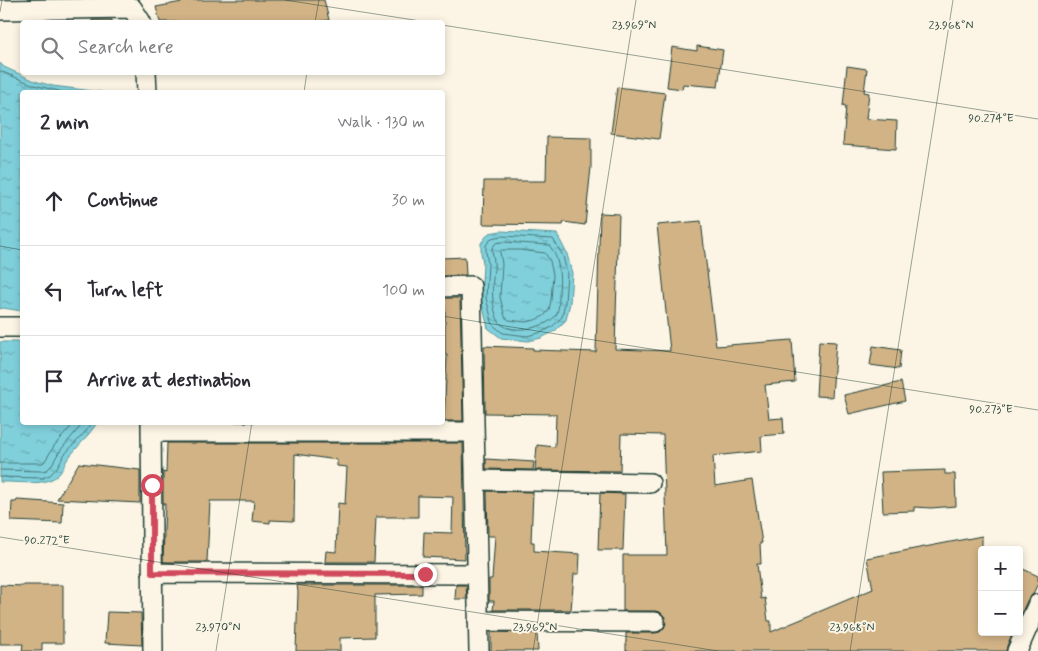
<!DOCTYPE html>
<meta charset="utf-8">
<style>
:root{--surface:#fff;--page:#f2f2f3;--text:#2b2b33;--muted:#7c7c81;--line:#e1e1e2}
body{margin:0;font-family:Mynerve,sans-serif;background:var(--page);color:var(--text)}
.controls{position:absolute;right:15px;bottom:15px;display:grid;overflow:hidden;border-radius:5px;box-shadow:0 2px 8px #0003}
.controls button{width:45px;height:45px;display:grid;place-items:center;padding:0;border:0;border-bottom:1px solid var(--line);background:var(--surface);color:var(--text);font:25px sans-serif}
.stop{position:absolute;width:15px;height:15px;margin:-11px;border:4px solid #d1495b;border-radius:50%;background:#fff}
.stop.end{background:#d1495b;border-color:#fff;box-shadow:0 1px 5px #0008}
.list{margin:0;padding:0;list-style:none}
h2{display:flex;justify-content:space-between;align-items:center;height:65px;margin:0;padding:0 20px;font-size:21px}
h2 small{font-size:16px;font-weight:400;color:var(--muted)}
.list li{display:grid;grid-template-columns:32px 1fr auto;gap:15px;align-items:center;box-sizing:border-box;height:90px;padding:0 20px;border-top:1px solid var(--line)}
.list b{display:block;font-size:19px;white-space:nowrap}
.list em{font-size:16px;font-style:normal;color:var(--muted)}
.icon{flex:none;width:28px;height:28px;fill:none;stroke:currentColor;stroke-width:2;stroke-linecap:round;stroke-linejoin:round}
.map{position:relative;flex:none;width:1038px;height:651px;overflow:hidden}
.search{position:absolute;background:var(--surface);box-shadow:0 2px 8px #0003;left:20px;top:20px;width:425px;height:55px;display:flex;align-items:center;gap:12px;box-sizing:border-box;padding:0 18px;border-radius:5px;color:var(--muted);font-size:19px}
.panel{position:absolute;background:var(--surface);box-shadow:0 2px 8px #0003;left:20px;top:90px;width:425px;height:335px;border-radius:5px}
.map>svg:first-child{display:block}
</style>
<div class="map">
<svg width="1038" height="651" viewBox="0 0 1038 651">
<defs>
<pattern id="water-ripples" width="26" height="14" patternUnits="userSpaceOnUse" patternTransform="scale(1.25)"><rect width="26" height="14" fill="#80d0dc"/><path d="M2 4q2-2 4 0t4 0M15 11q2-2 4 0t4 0" fill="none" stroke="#68aab3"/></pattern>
</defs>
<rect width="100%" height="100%" fill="#fcf5e5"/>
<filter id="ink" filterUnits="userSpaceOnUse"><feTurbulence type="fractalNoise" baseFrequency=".02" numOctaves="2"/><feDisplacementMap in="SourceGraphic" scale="10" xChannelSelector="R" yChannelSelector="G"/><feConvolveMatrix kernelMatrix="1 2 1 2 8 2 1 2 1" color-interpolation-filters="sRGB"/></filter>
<g filter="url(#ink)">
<path fill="url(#water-ripples)" stroke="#599599" d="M 0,63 L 4,67 L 35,81 L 53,86 L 101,92 L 22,92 L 22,311 L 3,308 L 0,309 Z
M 501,231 L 557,234 L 567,254 L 572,273 L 570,303 L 566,320 L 555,331 L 541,338 L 528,341 L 501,338 L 488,328 L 481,299 L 483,263 L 481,253 L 481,243 L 489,233 Z
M 0,342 L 22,342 L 22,422 L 97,423 C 89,435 79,445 70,456 C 65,461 64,468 60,473 C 47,488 18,481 0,482 Z"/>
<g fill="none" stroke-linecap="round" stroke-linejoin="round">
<path stroke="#467877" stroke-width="1" d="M 0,71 L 34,85 L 63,92
M 502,236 L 553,239 L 563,256 L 567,273 L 565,302 L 562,317 L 552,327 L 539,333 L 527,336 L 503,333 L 493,325 L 486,298 L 488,264 L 486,252 L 486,245 L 492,238 Z
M 503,242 L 549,245 C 561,260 560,278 559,296 C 559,301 559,310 556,315 C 547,329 505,336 498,320 C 492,307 492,292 493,278 C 493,273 495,268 494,263 C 494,258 492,253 492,248 L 496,243 Z
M 502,250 L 520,250 L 545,253 L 550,261 L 553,275 L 551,300 L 549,310 L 544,316 L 535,320 L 526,322 L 509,320 L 505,317 L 500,297 L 502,264 L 500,252 Z
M 0,463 L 43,463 L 45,461 L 54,446 L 75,422
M 0,470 L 41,471 L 47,470 L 51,466 L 59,452 L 84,422
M 0,477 L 42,478 L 50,475 L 56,469 L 64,455 L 87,430 L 91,422"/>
</g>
<path fill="#d2b386" stroke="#1f3d34" d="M 192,0 L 324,0 L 329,20 L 315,22 L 160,22 L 156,7 Z
M 92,20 L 112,20 L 112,22 L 92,22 Z
M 697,46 L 723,50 L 718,87 L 683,84 L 682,89 L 667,87 L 672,47 L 697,51 Z
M 847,66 L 867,69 L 864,92 L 869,93 L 866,119 L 897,121 L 896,149 L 843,145 L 846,106 L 843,106 Z
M 617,87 L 665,93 L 659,139 L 611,133 Z
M 547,137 L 591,138 L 591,167 L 585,225 L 564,222 L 563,225 L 483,224 L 484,181 L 546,181 Z
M 600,213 L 619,214 L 615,349 L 670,351 L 657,225 L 701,221 L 716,346 L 792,340 L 795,382 L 765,385 L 769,419 L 783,418 L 784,434 L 761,436 L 762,451 L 713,456 L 715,486 L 752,480 L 762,543 L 760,543 L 761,564 L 757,564 L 761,599 L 765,598 L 768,621 L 771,621 L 771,632 L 873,589 L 867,558 L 982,536 L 982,632 L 1013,632 L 1007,646 L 1006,651 L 626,651 L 626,633 L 655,633 L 660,632 L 664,628 L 666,623 L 665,617 L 660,612 L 655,611 L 623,611 L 623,555 L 667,555 L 663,435 L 621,434 L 620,471 L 535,470 L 537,445 L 555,447 L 556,414 L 485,413 L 484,346 L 533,348 L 533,350 L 596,352 Z
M 465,257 L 466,275 L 442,276 L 442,258 Z
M 442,298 L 460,298 L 463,421 L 444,421 L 447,355 L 445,355 L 445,305 L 442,305 Z
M 819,341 L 836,342 L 832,397 L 816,396 Z
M 873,346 L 901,350 L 899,369 L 870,365 Z
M 901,382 L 905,401 L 849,414 L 844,395 Z
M 167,443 L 463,443 L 465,559 L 423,557 L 424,532 L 452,533 L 453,497 L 418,496 L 418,517 L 376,517 L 374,562 L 325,562 L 326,551 L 336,552 L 338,503 L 345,504 L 347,467 L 337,466 L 337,460 L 295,454 L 294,521 L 270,520 L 270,523 L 252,521 L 254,501 L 210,501 L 207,562 L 163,562 L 165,504 L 163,504 L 163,472 L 166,473 Z
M 486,459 L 534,462 L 533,470 L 486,469 Z
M 79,463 L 140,470 L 140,503 L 57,499 Z
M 945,470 L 945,474 L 955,474 L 956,506 L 931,508 L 914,507 L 914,511 L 883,512 L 881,472 Z
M 487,491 L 533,492 L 531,542 L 534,542 L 534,551 L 580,554 L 579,574 L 574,574 L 571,610 L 493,610 L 494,601 L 489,601 L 489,579 L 492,579 L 495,536 L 488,536 Z
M 600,493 L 625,494 L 623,550 L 598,550 Z
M 17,500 L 63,503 L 62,523 L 11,521 L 12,502 L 16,502 Z
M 1023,569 L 1038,576 L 1038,583 L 1033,594 L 1028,599 L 1019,618 L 1019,577 Z
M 0,585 L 23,586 L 23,585 L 63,585 L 63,643 L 42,643 L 42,651 L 22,651 L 23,644 L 0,644 Z
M 297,585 L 422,585 L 422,594 L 375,595 L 375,637 L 340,638 L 340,651 L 296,651 L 298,592 Z
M 456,585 L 466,585 L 467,599 L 455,599 Z
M 107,612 L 141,613 L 142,645 L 105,643 Z
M 491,632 L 537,633 L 538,651 L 491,651 Z"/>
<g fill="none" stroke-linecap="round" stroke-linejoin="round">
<defs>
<path id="minor" d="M 0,10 L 132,8 L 141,22
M 146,72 L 147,92
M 442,287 L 471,286 L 479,651
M 0,327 L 22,327
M 151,422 L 153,651
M 151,432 L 474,432
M 475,480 L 650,483
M 152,573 L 477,574
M 478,621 L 655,622
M 1017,651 L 1038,604"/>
</defs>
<use href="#minor" stroke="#1f3d34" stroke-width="22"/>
<use href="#minor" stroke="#fcf5e5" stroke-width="19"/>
</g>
</g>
<g fill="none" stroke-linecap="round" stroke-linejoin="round" filter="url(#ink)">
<path stroke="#d1495b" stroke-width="6" d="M 152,485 L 152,573 L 425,574"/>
</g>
<path fill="none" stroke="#1f3d34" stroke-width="1" stroke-opacity="0.45" d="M 285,0 L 427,22M 0,12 L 2,0M 315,22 L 319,0M 442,25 L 1038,119M 304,92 L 307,72M 0,246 L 22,250M 442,316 L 1038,410M 0,537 L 718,651M 216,651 L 252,422M 533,651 L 636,0M 850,651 L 953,0"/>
<g font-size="12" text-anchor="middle" fill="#1f3d34" stroke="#fcf5e5" stroke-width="4" stroke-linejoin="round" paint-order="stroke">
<text x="634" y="29">23.969°N</text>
<text x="951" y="29">23.968°N</text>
<text x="991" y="122">90.274°E</text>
<text x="991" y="413">90.273°E</text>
<text x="47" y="544">90.272°E</text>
<text x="218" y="631">23.970°N</text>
<text x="535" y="631">23.969°N</text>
<text x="852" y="631">23.968°N</text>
</g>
</svg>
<div class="controls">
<button>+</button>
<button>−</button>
</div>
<div class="stop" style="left:152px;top:485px"></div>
<div class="stop end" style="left:425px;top:574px"></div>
<div class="search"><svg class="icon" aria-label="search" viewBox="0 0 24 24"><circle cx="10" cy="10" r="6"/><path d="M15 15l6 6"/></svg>Search here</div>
<section class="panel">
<h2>2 min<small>Walk · 130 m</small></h2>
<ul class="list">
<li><svg class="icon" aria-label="ahead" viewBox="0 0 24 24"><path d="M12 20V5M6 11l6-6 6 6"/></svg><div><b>Continue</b></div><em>30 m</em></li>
<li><svg class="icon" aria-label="left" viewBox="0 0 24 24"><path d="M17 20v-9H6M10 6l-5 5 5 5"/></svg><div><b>Turn left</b></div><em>100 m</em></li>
<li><svg class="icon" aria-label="arrive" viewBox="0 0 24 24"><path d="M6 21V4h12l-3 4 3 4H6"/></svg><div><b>Arrive at destination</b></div></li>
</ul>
</section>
</div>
